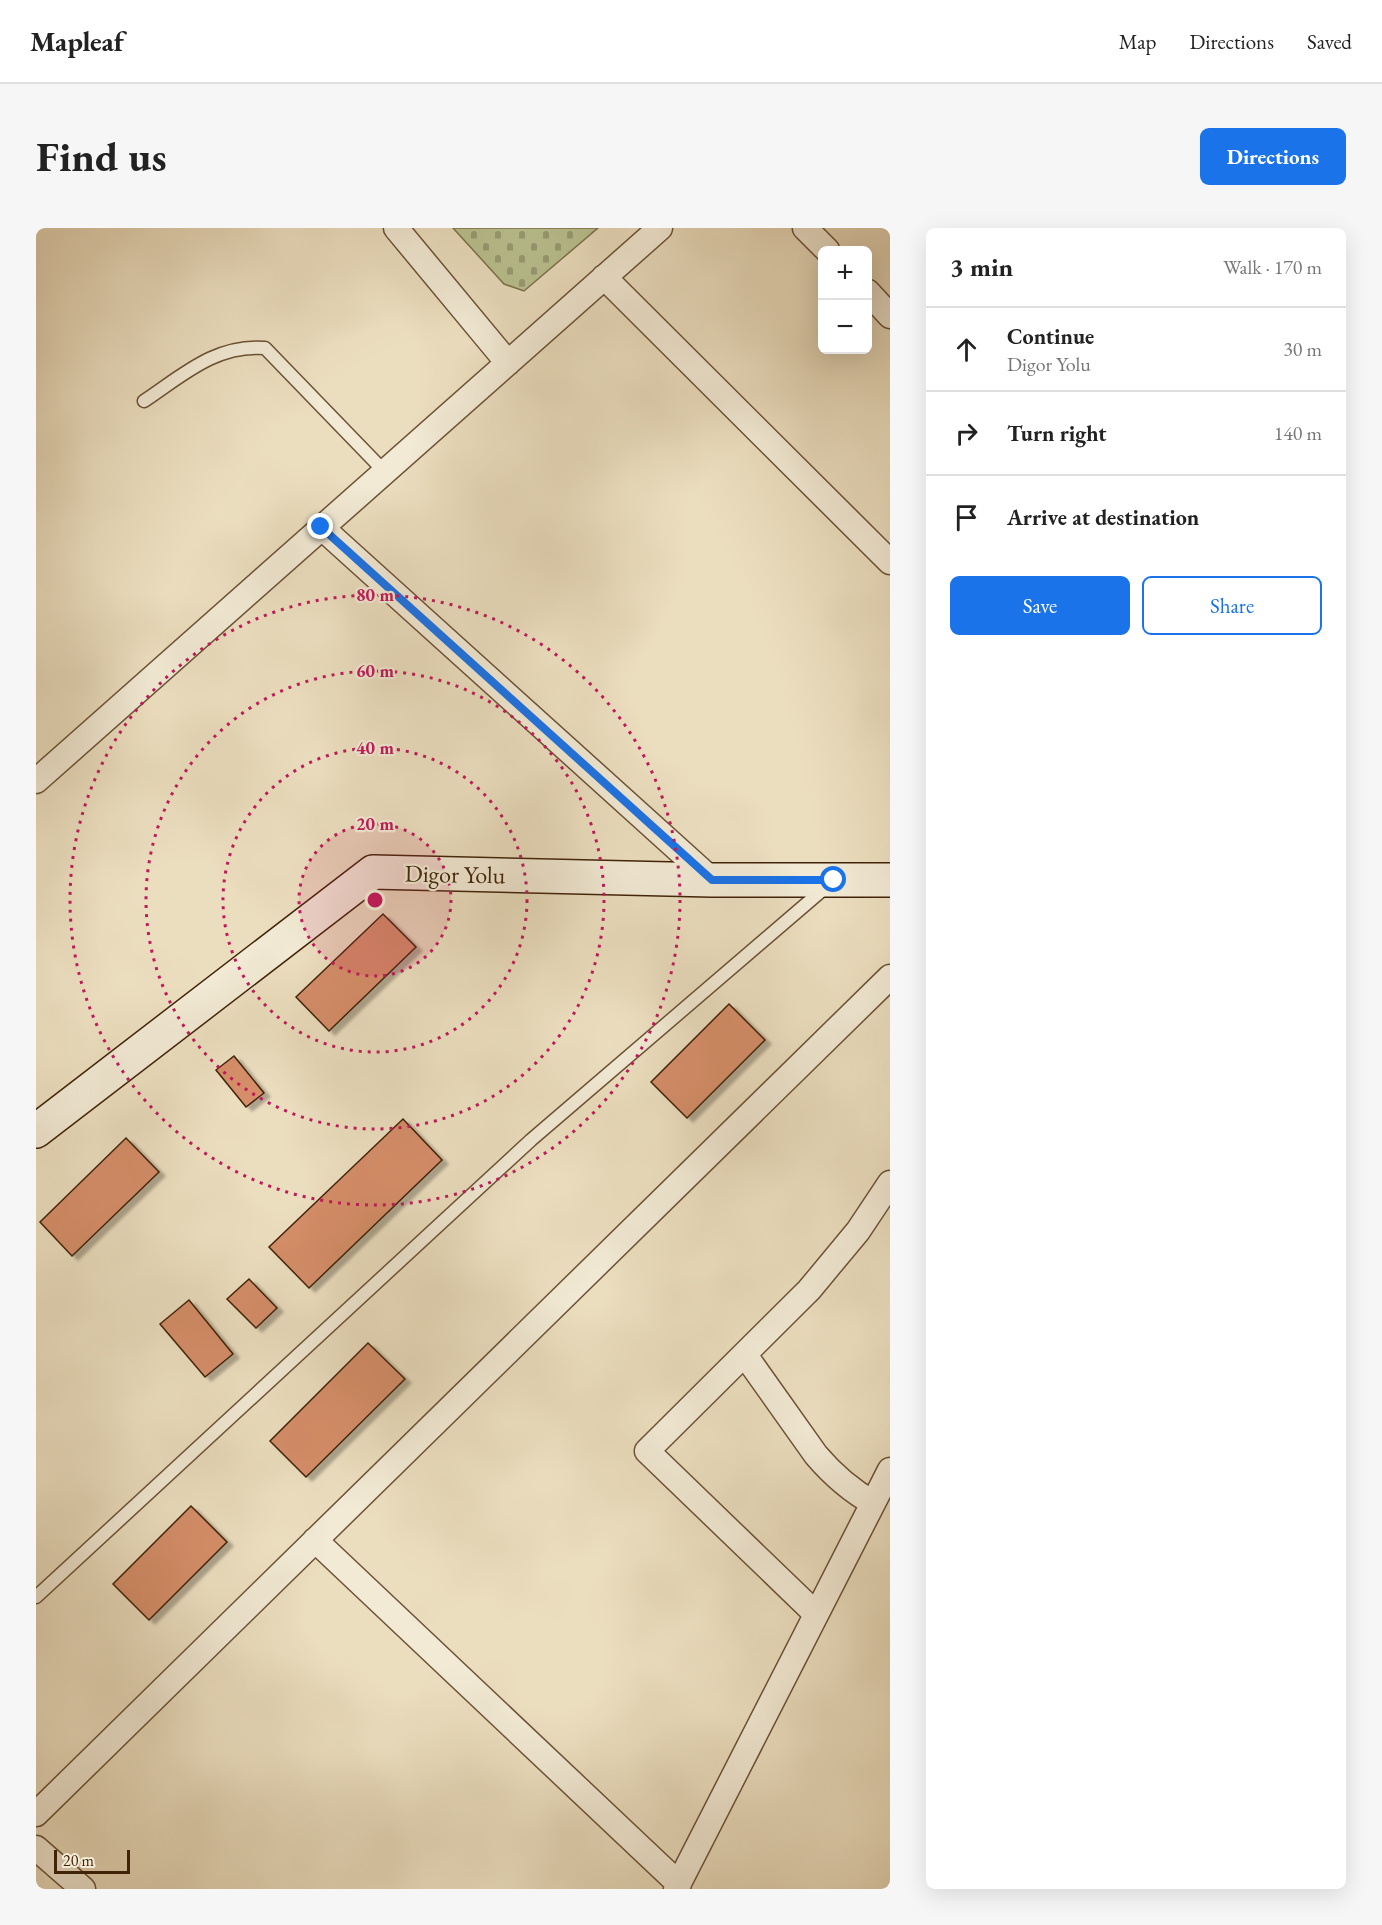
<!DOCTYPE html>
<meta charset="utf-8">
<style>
:root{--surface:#fff;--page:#f6f6f6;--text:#222;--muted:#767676;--line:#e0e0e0;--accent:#1a73e8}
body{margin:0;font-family:"EB Garamond",serif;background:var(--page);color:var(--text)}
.controls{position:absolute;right:18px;top:18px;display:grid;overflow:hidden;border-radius:9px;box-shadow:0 6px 24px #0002}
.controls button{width:54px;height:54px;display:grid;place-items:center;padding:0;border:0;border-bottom:2px solid var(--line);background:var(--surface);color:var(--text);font:30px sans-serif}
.scale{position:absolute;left:18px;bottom:15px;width:76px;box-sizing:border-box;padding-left:6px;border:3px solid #412308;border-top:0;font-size:16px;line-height:21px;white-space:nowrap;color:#412308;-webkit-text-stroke:4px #f2ead5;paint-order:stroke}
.stop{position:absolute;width:18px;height:18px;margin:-14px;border:4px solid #1a73e8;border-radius:50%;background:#fff}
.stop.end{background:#1a73e8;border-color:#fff;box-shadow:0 2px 6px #0008}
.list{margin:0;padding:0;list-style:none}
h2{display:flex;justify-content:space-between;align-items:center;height:78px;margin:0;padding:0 24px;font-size:26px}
h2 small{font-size:20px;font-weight:400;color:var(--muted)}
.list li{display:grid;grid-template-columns:39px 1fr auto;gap:18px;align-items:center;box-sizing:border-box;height:84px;padding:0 24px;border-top:2px solid var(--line)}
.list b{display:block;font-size:22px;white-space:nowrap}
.list p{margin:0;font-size:20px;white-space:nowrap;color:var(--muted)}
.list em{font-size:20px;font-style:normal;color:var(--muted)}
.actions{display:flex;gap:12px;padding:18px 24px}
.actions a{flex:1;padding:14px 0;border:2px solid var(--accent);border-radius:9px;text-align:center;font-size:21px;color:var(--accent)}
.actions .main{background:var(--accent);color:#fff}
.icon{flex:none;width:33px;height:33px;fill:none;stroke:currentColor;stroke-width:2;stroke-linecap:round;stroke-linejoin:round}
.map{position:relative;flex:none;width:854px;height:1661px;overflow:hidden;border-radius:9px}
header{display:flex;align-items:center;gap:36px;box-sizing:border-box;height:84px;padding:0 30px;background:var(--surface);border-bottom:2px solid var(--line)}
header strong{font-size:28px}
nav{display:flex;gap:33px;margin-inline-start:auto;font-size:21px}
.intro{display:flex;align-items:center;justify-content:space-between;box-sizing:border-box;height:144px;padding:0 36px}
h1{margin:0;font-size:42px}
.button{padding:15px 27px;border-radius:9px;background:var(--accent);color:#fff;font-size:21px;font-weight:700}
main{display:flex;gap:36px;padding:0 36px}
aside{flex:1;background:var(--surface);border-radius:9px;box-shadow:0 6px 24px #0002}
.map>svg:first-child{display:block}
</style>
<header>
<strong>Mapleaf</strong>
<nav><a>Map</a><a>Directions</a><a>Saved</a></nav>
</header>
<div class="intro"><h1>Find us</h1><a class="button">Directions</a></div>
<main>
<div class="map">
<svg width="854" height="1661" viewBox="0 0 854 1661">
<defs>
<pattern id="cemetery-stones" width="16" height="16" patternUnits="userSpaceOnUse" patternTransform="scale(1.5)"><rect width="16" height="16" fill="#b9c190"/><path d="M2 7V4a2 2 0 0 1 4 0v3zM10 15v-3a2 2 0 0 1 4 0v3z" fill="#989c74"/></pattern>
<filter id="shadow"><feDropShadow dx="6" dy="4" stdDeviation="1.5" flood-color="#0004"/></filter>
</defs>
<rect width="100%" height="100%" fill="#ebdebf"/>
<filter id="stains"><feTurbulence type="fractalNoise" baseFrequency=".00333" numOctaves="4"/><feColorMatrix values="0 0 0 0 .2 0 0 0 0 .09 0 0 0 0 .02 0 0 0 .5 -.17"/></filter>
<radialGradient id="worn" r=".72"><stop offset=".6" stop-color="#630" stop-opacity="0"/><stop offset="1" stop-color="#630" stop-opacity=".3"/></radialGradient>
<path fill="url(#cemetery-stones)" stroke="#7d724c" stroke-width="1.5" d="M 417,0 L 562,0 L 488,63 L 468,56 Z"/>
<path fill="#d58e69" stroke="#412308" stroke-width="1.5" filter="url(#shadow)" d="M 347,686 L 380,719 L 293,803 L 260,769 Z
M 693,776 L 729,812 L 651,890 L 615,854 Z
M 198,828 L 228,865 L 210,879 L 180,842 Z
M 367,891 L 406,932 L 273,1060 L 233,1019 Z
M 90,910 L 123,944 L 36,1028 L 4,994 Z
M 213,1051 L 241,1080 L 220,1100 L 191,1071 Z
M 153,1072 L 197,1126 L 169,1149 L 124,1096 Z
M 332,1115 L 369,1151 L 270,1249 L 234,1213 Z
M 155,1278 L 191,1314 L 113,1392 L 77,1356 Z"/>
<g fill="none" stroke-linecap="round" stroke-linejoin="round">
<defs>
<path id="lane" d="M 108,173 C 147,147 180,116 229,120 L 348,243
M 0,1369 L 495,912 L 790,659"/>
<path id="street" d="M 360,0 L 472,135
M 769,0 L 791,22
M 568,49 L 854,334
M 832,64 L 854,88
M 285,299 L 676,652
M 0,553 L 624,0
M 709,1127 L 780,1227 C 797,1247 814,1262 837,1275
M 279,1312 L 643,1656
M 780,1386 L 611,1223 L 773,1062 L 822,1003 L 854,955
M 0,1586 L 854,749
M 0,1620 L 47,1661
M 640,1661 L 854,1242"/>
<path id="secondary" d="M 0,903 L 337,644 L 676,652 L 854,652"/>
</defs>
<use href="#lane" stroke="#6c5236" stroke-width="15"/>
<use href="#street" stroke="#6c5236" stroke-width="27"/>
<use href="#secondary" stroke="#412308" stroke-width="36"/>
<use href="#lane" stroke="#f2ead5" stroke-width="12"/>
<use href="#street" stroke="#f2ead5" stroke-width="24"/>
<use href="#secondary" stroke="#f2ead5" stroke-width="33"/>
</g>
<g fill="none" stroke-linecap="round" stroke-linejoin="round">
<path stroke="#1a73e8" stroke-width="8" d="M 285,299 L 676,652 L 798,652"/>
</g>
<circle cx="339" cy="672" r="76" fill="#c2185b" fill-opacity=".12"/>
<g fill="none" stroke="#c2185b" stroke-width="3" stroke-dasharray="3 6">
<circle cx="339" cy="672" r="76"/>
<circle cx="339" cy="672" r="152"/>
<circle cx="339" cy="672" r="229"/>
<circle cx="339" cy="672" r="305"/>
</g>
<g text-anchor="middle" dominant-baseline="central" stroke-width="4.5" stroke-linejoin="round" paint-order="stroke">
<g font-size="24" fill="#412308" stroke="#f2ead5">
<text transform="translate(419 646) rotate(1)">Digor Yolu</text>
</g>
</g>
<circle cx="339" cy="672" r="9" fill="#c2185b" stroke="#f2ead5" stroke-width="3"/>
<g font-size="18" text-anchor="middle" font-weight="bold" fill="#c2185b" stroke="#f2ead5" stroke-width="4.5" stroke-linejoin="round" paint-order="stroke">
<text x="339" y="373">80 m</text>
<text x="339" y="449">60 m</text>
<text x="339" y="526">40 m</text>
<text x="339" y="602">20 m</text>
</g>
<rect width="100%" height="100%" filter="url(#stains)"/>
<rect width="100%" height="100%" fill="url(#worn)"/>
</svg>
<div class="controls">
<button>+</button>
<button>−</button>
</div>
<div class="scale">20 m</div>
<div class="stop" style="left:798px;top:652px"></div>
<div class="stop end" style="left:285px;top:299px"></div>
</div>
<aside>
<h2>3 min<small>Walk · 170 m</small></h2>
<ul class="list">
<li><svg class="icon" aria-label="ahead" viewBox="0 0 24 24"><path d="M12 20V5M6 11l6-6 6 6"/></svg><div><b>Continue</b><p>Digor Yolu</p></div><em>30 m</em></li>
<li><svg class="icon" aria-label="right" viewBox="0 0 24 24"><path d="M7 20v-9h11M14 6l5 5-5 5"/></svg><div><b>Turn right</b></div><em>140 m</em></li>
<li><svg class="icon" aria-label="arrive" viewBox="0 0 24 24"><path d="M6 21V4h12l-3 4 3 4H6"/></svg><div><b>Arrive at destination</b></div></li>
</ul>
<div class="actions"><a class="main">Save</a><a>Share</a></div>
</aside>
</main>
